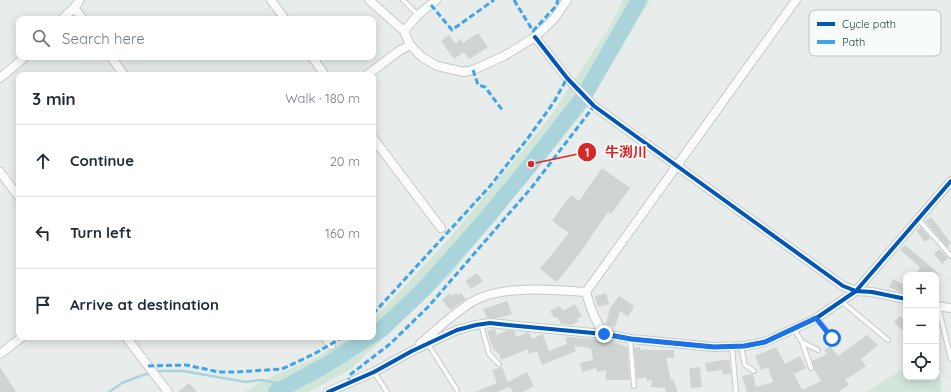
<!DOCTYPE html>
<meta charset="utf-8">
<style>
:root{--surface:#fff;--page:#f2f2f3;--text:#1f2937;--muted:#747a83;--line:#e0e1e3}
body{margin:0;font-family:Quicksand,"Noto Sans JP",sans-serif;background:var(--page);color:var(--text)}
.controls{position:absolute;right:12px;bottom:12px;display:grid;overflow:hidden;border-radius:8px;box-shadow:0 2px 10px #0003}
.controls button{width:36px;height:36px;display:grid;place-items:center;padding:0;border:0;border-bottom:1px solid var(--line);background:var(--surface);color:var(--text);font:20px sans-serif}
.stop{position:absolute;width:12px;height:12px;margin:-9px;border:3px solid #1a73e8;border-radius:50%;background:#fff}
.stop.end{background:#1a73e8;border-color:#fff;box-shadow:0 1px 4px #0008}
.list{margin:0;padding:0;list-style:none}
h2{display:flex;justify-content:space-between;align-items:center;height:52px;margin:0;padding:0 16px;font-size:17px}
h2 small{font-size:13px;font-weight:400;color:var(--muted)}
.list li{display:grid;grid-template-columns:26px 1fr auto;gap:12px;align-items:center;box-sizing:border-box;height:72px;padding:0 16px;border-top:1px solid var(--line)}
.list b{display:block;font-size:15px;white-space:nowrap}
.list em{font-size:13px;font-style:normal;color:var(--muted)}
.icon{flex:none;width:22px;height:22px;fill:none;stroke:currentColor;stroke-width:2;stroke-linecap:round;stroke-linejoin:round}
.map{position:relative;flex:none;width:951px;height:392px;overflow:hidden}
.search{position:absolute;background:var(--surface);box-shadow:0 2px 10px #0003;left:16px;top:16px;width:360px;height:44px;display:flex;align-items:center;gap:10px;box-sizing:border-box;padding:0 14px;border-radius:8px;color:var(--muted);font-size:15px}
.panel{position:absolute;background:var(--surface);box-shadow:0 2px 10px #0003;left:16px;top:72px;width:360px;height:268px;border-radius:8px}
.map>svg:first-child{display:block}
</style>
<div class="map">
<svg width="951" height="392" viewBox="0 0 951 392">
<rect width="100%" height="100%" fill="#e8edeb"/>
<path fill="#d1e6d8" d="M 623,0 L 650,0 L 584,112 L 450,275 L 351,369 L 309,392 L 244,392 L 264,380 L 311,360 L 352,337 L 373,337 L 373,320 L 448,240 L 547,121 L 610,26 Z
M 903,369 L 906,370 L 906,377 L 936,377 L 936,374 L 940,375 L 941,392 L 866,392 Z"/>
<g fill="none" stroke-linecap="round" stroke-linejoin="round">
<path stroke="#a9d4db" stroke-width="2.5" d="M 109,392 L 122,383 L 143,375 L 160,371 L 183,371 L 246,382 L 260,380 L 278,383 L 283,389"/>
<path stroke="#a9d4db" stroke-width="16" d="M 373,335 L 382,329 L 425,288 L 485,220 L 531,164 L 582,99 L 639,0
M 276,392 L 324,366 L 370,337"/>
</g>
<path fill="#cfd4d2" d="M 478,33 L 488,47 L 469,59 L 464,52 L 454,59 L 441,41 L 449,35 L 456,44 L 460,39 L 463,43 Z
M 602,168 L 630,188 L 611,214 L 608,212 L 580,253 L 557,282 L 540,269 L 569,233 L 552,221 L 571,195 L 579,201 Z
M 931,217 L 951,243 L 947,247 L 925,221 Z
M 921,227 L 930,238 L 925,242 L 916,231 Z
M 905,245 L 929,265 L 940,275 L 916,275 L 920,267 L 900,250 Z
M 939,249 L 948,258 L 942,264 L 934,254 Z
M 477,273 L 483,281 L 471,289 L 465,281 Z
M 893,279 L 906,286 L 902,293 L 889,287 Z
M 450,293 L 452,296 L 456,293 L 458,295 L 461,293 L 466,299 L 450,310 L 442,300 Z
M 606,293 L 609,304 L 598,307 L 595,296 Z
M 619,296 L 634,306 L 628,317 L 620,311 L 615,327 L 606,324 L 610,308 Z
M 507,301 L 512,314 L 499,318 L 487,318 L 483,309 Z
M 575,304 L 582,316 L 577,319 L 579,321 L 572,325 L 561,324 L 557,317 L 554,318 L 550,311 L 560,306 L 563,311 Z
M 900,316 L 906,322 L 906,334 L 894,322 Z
M 495,329 L 497,335 L 508,330 L 514,331 L 517,337 L 528,332 L 529,333 L 532,339 L 543,334 L 549,351 L 567,344 L 565,338 L 570,337 L 612,341 L 627,347 L 630,380 L 606,380 L 606,370 L 597,372 L 596,368 L 582,372 L 580,363 L 593,360 L 591,348 L 574,346 L 576,351 L 542,365 L 537,351 L 529,354 L 528,349 L 501,360 L 499,353 L 497,353 L 496,350 L 494,351 L 487,331 Z
M 867,335 L 878,345 L 861,359 L 866,366 L 845,380 L 849,385 L 838,392 L 747,392 L 742,376 L 753,374 L 756,387 L 773,382 L 768,367 L 761,370 L 755,356 L 776,347 L 785,364 L 800,356 L 806,368 L 794,374 L 802,390 L 821,381 L 814,369 L 812,361 L 827,354 L 824,350 L 830,346 L 838,356 Z
M 640,347 L 640,350 L 646,349 L 647,350 L 674,350 L 674,358 L 666,358 L 671,380 L 673,379 L 678,392 L 666,392 L 665,388 L 651,387 L 652,380 L 647,381 L 646,377 L 637,379 L 634,348 Z
M 729,359 L 731,374 L 723,375 L 722,370 L 707,372 L 705,363 Z
M 0,367 L 16,392 L 0,392 Z
M 502,367 L 508,382 L 527,372 L 534,386 L 523,392 L 513,392 L 508,384 L 510,387 L 497,392 L 475,392 L 497,383 L 492,370 Z
M 700,367 L 702,387 L 691,388 L 689,368 Z
M 189,383 L 197,392 L 178,392 Z"/>
<g fill="none" stroke-linecap="round" stroke-linejoin="round">
<defs>
<path id="lane" d="M 403,0 L 418,15
M 918,219 L 951,256
M 841,301 L 888,340
M 938,306 L 951,359
M 816,318 L 833,338
M 481,324 L 489,354 L 499,364
M 794,329 L 802,342 L 818,350
M 630,339 L 634,386
M 802,342 L 811,368
M 428,344 L 457,390
M 732,347 L 736,392
M 741,347 L 745,365 L 754,371
M 374,372 L 387,392"/>
<path id="street" d="M 271,0 L 285,19
M 369,0 L 404,31 L 410,45 L 422,57 L 437,66 L 464,72 L 473,70 L 504,56 L 535,37 L 554,19 L 567,0
M 74,8 L 83,19
M 62,19 L 74,8 L 80,0
M 404,31 L 418,15 L 436,0
M 535,37 L 567,78 L 594,106 L 843,286 L 856,291 L 872,292 L 906,299
M 111,57 L 124,75
M 312,57 L 325,75
M 367,75 L 399,51 L 410,45
M 0,78 L 25,57
M 373,138 L 441,228
M 0,172 L 19,197
M 586,292 L 796,0
M 586,292 C 590,308 595,321 604,334
M 936,306 L 951,308
M 126,337 L 168,392
M 325,337 L 331,345
M 420,344 C 436,330 452,315 470,303 C 499,284 552,290 586,292
M 0,354 L 22,337
M 328,392 L 374,372 L 412,351 L 457,330 L 476,325 L 490,323 L 518,326 L 604,334 L 631,339 L 714,347 L 745,346 L 765,342 L 815,319 L 856,291 L 951,181"/>
</defs>
<use href="#lane" stroke="#c5cac8" stroke-width="6"/>
<use href="#street" stroke="#c5cac8" stroke-width="10"/>
<use href="#lane" stroke="#fcfcfc" stroke-width="4"/>
<use href="#street" stroke="#fcfcfc" stroke-width="8"/>
<path stroke="#3ea4ec" stroke-width="3" stroke-dasharray="6 3" stroke-linecap="butt" d="M 514,0 L 533,31 L 556,6 L 558,0
M 431,5 L 452,30 L 494,0
M 473,70 L 478,85 L 485,87 L 503,111
M 373,314 L 491,185 L 528,138 L 554,102 L 567,78
M 148,366 L 186,365 L 219,372 L 236,372 L 282,369 L 314,354 L 343,337
M 348,384 L 351,374 L 390,344 L 428,307 L 532,187 L 594,106"/>
<defs>
<path id="cycleway" d="M 535,37 L 567,78 L 594,106 L 843,286 L 856,291 L 872,292 L 906,299
M 328,392 L 374,372 L 412,351 L 457,330 L 476,325 L 490,323 L 518,326 L 604,334 L 631,339 L 714,347 L 745,346 L 765,342 L 815,319 L 856,291 L 951,181"/>
</defs>
<use href="#cycleway" stroke="#f7fbf9" stroke-width="6"/>
<use href="#cycleway" stroke="#0057b8" stroke-width="4"/>
</g>
<g fill="none" stroke-linecap="round" stroke-linejoin="round">
<path stroke="#1a73e8" stroke-width="5" d="M 604,334 L 631,339 L 714,347 L 744,346 L 765,342 L 816,318 L 832,338"/>
</g>
<rect x="809" y="10" width="132" height="46" rx="6" fill="#f7fbf9" stroke="#b8c4c0" stroke-width="1"/>
<rect x="817" y="22" width="18" height="4" fill="#0057b8"/>
<rect x="817" y="40" width="18" height="4" fill="#3ea4ec"/>
<g font-size="11" fill="#24423a">
<text x="842" y="28">Cycle path</text>
<text x="842" y="46">Path</text>
</g>
<path fill="none" stroke="#d62828" stroke-width="1.5" d="M531 164L587 152"/>
<g fill="#d62828" stroke="#f7fbf9" stroke-width="1.5">
<circle cx="531" cy="164" r="4"/>
<circle cx="587" cy="152" r="10"/>
</g>
<g font-size="12" text-anchor="middle" font-weight="bold" fill="#fff">
<text x="587" y="157">1</text>
</g>
<g font-size="14" text-anchor="middle" font-weight="bold" fill="#d62828" stroke="#f7fbf9" stroke-width="3.5" stroke-linejoin="round" paint-order="stroke">
<text x="626" y="157">牛渕川</text>
</g>
</svg>
<div class="controls">
<button>+</button>
<button>−</button>
<button><svg class="icon" aria-label="locate" viewBox="0 0 24 24"><circle cx="12" cy="12" r="6"/><path d="M12 2v4M12 18v4M2 12h4M18 12h4"/></svg></button>
</div>
<div class="stop" style="left:832px;top:338px"></div>
<div class="stop end" style="left:604px;top:334px"></div>
<div class="search"><svg class="icon" aria-label="search" viewBox="0 0 24 24"><circle cx="10" cy="10" r="6"/><path d="M15 15l6 6"/></svg>Search here</div>
<section class="panel">
<h2>3 min<small>Walk · 180 m</small></h2>
<ul class="list">
<li><svg class="icon" aria-label="ahead" viewBox="0 0 24 24"><path d="M12 20V5M6 11l6-6 6 6"/></svg><div><b>Continue</b></div><em>20 m</em></li>
<li><svg class="icon" aria-label="left" viewBox="0 0 24 24"><path d="M17 20v-9H6M10 6l-5 5 5 5"/></svg><div><b>Turn left</b></div><em>160 m</em></li>
<li><svg class="icon" aria-label="arrive" viewBox="0 0 24 24"><path d="M6 21V4h12l-3 4 3 4H6"/></svg><div><b>Arrive at destination</b></div></li>
</ul>
</section>
</div>
